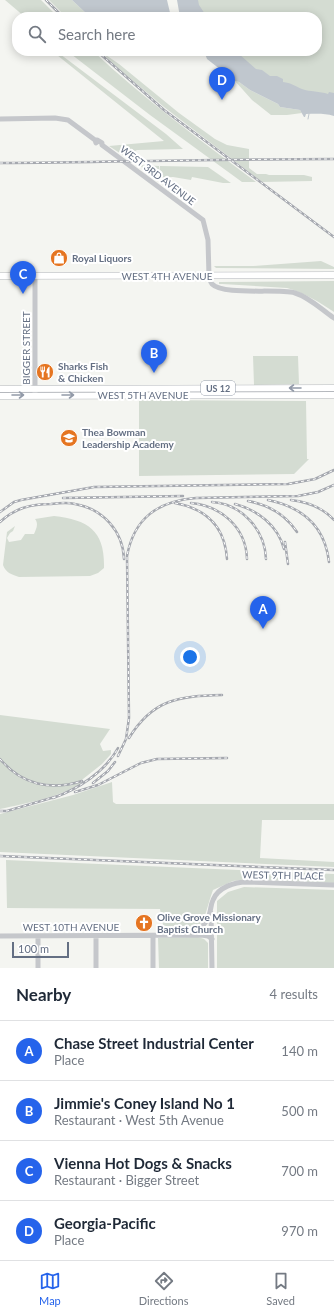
<!DOCTYPE html>
<meta charset="utf-8">
<style>
:root{--surface:#fff;--page:#f2f2f3;--text:#1f2937;--muted:#747a83;--line:#e0e1e3;--accent:#2563eb}
body{margin:0;font-family:Lato,sans-serif;background:var(--page);color:var(--text)}
.scale{position:absolute;left:12px;bottom:10px;width:57px;box-sizing:border-box;padding-left:4px;border:2px solid #646f83;border-top:0;font-size:11px;line-height:14px;white-space:nowrap;color:#646f83;-webkit-text-stroke:3px #fff;paint-order:stroke}
.you{position:absolute;left:190px;top:657px;width:14px;height:14px;margin:-10px;border:3px solid #fff;border-radius:50%;background:#1a73e8;box-shadow:0 0 0 6px #1a73e833}
.badge{display:grid;place-items:center;width:26px;height:26px;border-radius:50%;background:var(--accent);color:#fff;font-size:13px;font-weight:700}
.pin{position:absolute;translate:-50% -33px;filter:drop-shadow(0 1px 2px #0008)}
.pin::after{content:'';position:absolute;top:21px;width:14px;height:12px;background:inherit;clip-path:polygon(0 0,100% 0,50% 100%)}
.list{margin:0;padding:0;list-style:none}
h2{display:flex;justify-content:space-between;align-items:center;height:52px;margin:0;padding:0 16px;font-size:17px}
h2 small{font-size:13px;font-weight:400;color:var(--muted)}
.list li{display:grid;grid-template-columns:26px 1fr auto;gap:12px;align-items:center;box-sizing:border-box;height:60px;padding:0 16px;border-top:1px solid var(--line)}
.list b{display:block;font-size:15px;white-space:nowrap}
.list p{margin:0;font-size:13px;white-space:nowrap;color:var(--muted)}
.list em{font-size:13px;font-style:normal;color:var(--muted)}
.icon{flex:none;width:22px;height:22px;fill:none;stroke:currentColor;stroke-width:2;stroke-linecap:round;stroke-linejoin:round}
.map{position:relative;flex:none;width:334px;height:968px;overflow:hidden}
.search{position:absolute;background:var(--surface);box-shadow:0 2px 10px #0003;left:12px;right:12px;top:12px;height:44px;display:flex;align-items:center;gap:10px;box-sizing:border-box;padding:0 14px;border-radius:16px;color:var(--muted);font-size:15px}
.sheet{height:292px;background:var(--surface)}
nav{display:flex;justify-content:space-around;align-items:center;box-sizing:border-box;height:56px;border-top:1px solid var(--line);background:var(--surface);font-size:11px;color:var(--muted)}
nav a{display:grid;justify-items:center;gap:2px}
nav .on{color:var(--accent)}
.map>svg:first-child{display:block}
</style>
<div class="map">
<svg width="334" height="968" viewBox="0 0 334 968">
<rect width="100%" height="100%" fill="#f4f5f1"/>
<path fill="#d4dcd2" d="M 5,0 L 41,0 L 58,17 L 25,17 Z
M 49,0 L 72,0 L 90,17 L 66,17 Z
M 193,0 L 334,0 L 334,97 L 314,96 L 261,78 L 225,51 L 317,51 L 317,17 L 199,17 Z
M 52,51 L 56,51 L 166,134 L 183,149 L 137,150 L 131,153 L 130,156 L 134,157 L 132,161 L 109,146 L 164,141 Z
M 67,51 L 93,51 C 144,99 200,140 256,182 L 242,182 L 150,115 Z
M 100,51 L 119,64 L 179,113 L 215,139 L 227,145 L 249,149 L 249,168 L 257,174 L 266,174 L 269,175 L 304,175 L 312,177 L 312,181 L 262,182 L 164,107 L 120,70 Z
M 235,81 L 239,82 L 250,90 L 278,104 L 280,107 L 300,110 L 302,113 L 287,115 L 271,115 L 252,100 Z
M 139,165 L 159,166 L 159,175 L 160,166 L 208,167 L 231,183 L 223,183 L 192,177 L 191,180 L 173,177 L 155,178 L 149,175 L 148,172 Z
M 321,261 L 334,267 L 334,269 L 216,268 L 214,266 L 254,266 Z
M 334,281 L 334,312 C 319,302 305,293 287,288 L 222,284 L 219,284 L 219,282 Z
M 253,356 L 298,356 L 299,384 L 254,385 Z
M 139,400 L 306,401 L 307,459 L 309,459 L 294,474 L 139,476 Z
M 54,516 C 89,520 105,531 104,568 L 98,573 L 90,576 L 19,577 C 11,574 6,573 3,565 L 7,532 L 15,526 L 13,531 L 10,533 L 7,538 L 9,542 L 21,540 L 25,534 L 34,534 C 36,529 39,524 35,519 Z
M 0,715 L 110,729 L 100,744 L 103,751 L 111,750 L 111,754 L 102,764 L 78,783 L 81,783 C 58,798 27,803 0,809 Z
M 112,782 L 113,802 L 116,804 L 334,804 L 334,820 L 262,820 L 260,858 L 334,862 L 334,867 L 0,852 L 0,814 L 73,795 Z
M 6,860 L 334,874 L 334,883 L 247,879 L 233,881 L 213,890 C 203,917 207,933 172,933 L 169,927 L 163,925 L 160,909 L 7,908 Z
M 244,887 L 334,890 L 334,968 L 217,968 L 217,901 L 228,892 Z
M 198,937 L 204,939 L 208,943 L 208,968 L 159,968 L 158,938 Z"/>
<path fill="#c0c7ce" d="M 72,0 L 167,0 L 171,17 L 90,17 Z
M 177,0 L 198,0 L 199,5 L 207,17 L 180,17 Z
M 204,51 L 232,51 L 239,54 L 256,69 L 262,70 L 270,76 L 277,76 L 283,79 L 283,82 C 291,83 295,86 302,89 C 310,92 320,91 328,94 L 329,92 L 334,93 L 334,116 C 324,113 315,114 306,114 L 305,117 L 304,117 L 300,110 L 280,107 L 278,104 L 250,90 L 239,82 L 235,81 L 207,59 Z"/>
<g fill="none" stroke-linecap="round" stroke-linejoin="round">
<path stroke="#c0c7ce" stroke-width="1" d="M 308,119 L 309,114"/>
<defs>
<path id="major" d="M 0,276 L 334,275
M 0,389 L 334,388
M 0,396 L 334,395"/>
</defs>
<use href="#major" stroke="#b5b8bd" stroke-width="7"/>
<path stroke="#c5c7cb" stroke-width="5" d="M 0,119 L 55,118 L 68,120 L 95,140 L 96,143
M 95,140 L 97,140 L 102,143 L 102,145 L 203,220 L 208,240 L 209,276 C 210,279 210,282 212,284 C 224,296 277,288 295,293 C 309,297 322,310 334,318
M 35,395 L 35,276
M 211,913 L 212,968
M 190,934 C 200,930 208,922 210,912 C 211,908 211,904 213,900 C 218,887 235,882 247,882 L 334,885
M 0,936 L 201,935 L 208,936 L 212,939
M 38,936 L 38,968
M 96,936 L 96,968
M 153,936 L 153,968"/>
<use href="#major" stroke="#fff" stroke-width="6"/>
<defs>
<path id="rail" d="M 46,0 L 63,17
M 97,51 L 164,110 L 334,237
M 0,163 C 111,162 223,159 334,159
M 63,498 L 183,496
M 268,500 C 302,507 325,526 329,562
M 291,500 C 308,502 322,507 334,520
M 248,501 C 269,505 285,514 297,532
M 212,502 C 242,504 265,530 266,559
M 175,503 C 207,509 225,527 227,559
M 191,503 C 221,506 246,527 247,559
M 235,504 C 257,510 278,525 284,549
M 0,512 L 14,502 L 21,500 L 94,487 L 288,484 L 315,479 L 334,470
M 0,522 C 15,508 31,504 51,504 C 59,503 67,502 75,504 C 103,509 123,531 124,559
M 285,542 L 288,564
M 129,738 C 153,699 179,696 222,695
M 118,756 L 126,739 L 129,718 L 127,556 C 134,518 158,501 196,498 L 298,496 L 318,492 L 334,485
M 0,759 C 22,785 51,791 82,781
M 93,783 L 108,771 L 115,762
M 75,792 L 98,785 L 141,763 L 157,759 L 227,758
M 53,798 C 78,789 105,772 118,748
M 0,811 L 7,811 L 58,796
M 0,856 L 334,870"/>
</defs>
<use href="#rail" stroke="#a5a8af" stroke-width="2.5"/>
<use href="#rail" stroke="#fff" stroke-width="1" stroke-dasharray="3" stroke-linecap="butt"/>
</g>
<defs><path id="oneway-shaft" d="M-6 0H5M1.5-3L5.5 0L1.5 3" fill="none" stroke-width="1.6" stroke-linecap="round" stroke-linejoin="round"/></defs>
<g stroke="#929aa8">
<use href="#oneway-shaft" transform="translate(295 388) rotate(180)"/>
<use href="#oneway-shaft" transform="translate(18 395)"/>
<use href="#oneway-shaft" transform="translate(68 395)"/>
</g>
<defs>
<symbol id="shop-disc" viewBox="-11 -11 22 22"><circle r="9.5" fill="#e57521" stroke="#fff"/><path d="M-5-2.5h2.3a2.7 3.5 0 0 1 5.4 0H5L5.5 6h-11ZM-1.5-2.5h3a1.5 2.3 0 0 0-3 0Z" fill="#fff"/></symbol>
<symbol id="restaurant-disc" viewBox="-11 -11 22 22"><circle r="9.5" fill="#e57521" stroke="#fff"/><path d="M-5-6h1v4h1v-4h1v4h1v-4h1v5L-1.5 .5V6h-2V.5L-5-1ZM5-6V6H3V1.5H1.5Q1.5-4 5-6Z" fill="#fff"/></symbol>
<symbol id="school-disc" viewBox="-11 -11 22 22"><circle r="9.5" fill="#e57521" stroke="#fff"/><path d="M0-5L7-2L0 1L-7-2ZM-4 1L0 2.5L4 1V4Q0 6-4 4Z" fill="#fff"/></symbol>
<symbol id="church-disc" viewBox="-11 -11 22 22"><circle r="9.5" fill="#e57521" stroke="#fff"/><path d="M-1.2-6h2.4v3.5h3.3v2.4h-3.3V6h-2.4V-.1h-3.3v-2.4h3.3Z" fill="#fff"/></symbol>
</defs>
<g fill-rule="evenodd">
<use href="#shop-disc" x="49" y="248" width="20" height="20"/>
<use href="#restaurant-disc" x="35" y="362" width="20" height="20"/>
<use href="#school-disc" x="59" y="428" width="20" height="20"/>
<use href="#church-disc" x="134" y="913" width="20" height="20"/>
</g>
<g text-anchor="middle" dominant-baseline="central" stroke-width="4" stroke-linejoin="round" paint-order="stroke">
<rect fill="#fff" stroke="#929aa8" stroke-width="1" x="201" y="381" width="34" height="14" rx="3"/>
<g font-size="9" font-weight="bold" fill="#646f83">
<text x="218" y="388">US 12</text>
</g>
<g font-size="10" fill="#646f83" stroke="#fff">
<text transform="translate(158 175) rotate(37)">WEST 3RD AVENUE</text>
<text x="167" y="276">WEST 4TH AVENUE</text>
<text transform="translate(26 348) rotate(-90)">BIGGER STREET</text>
<text x="143" y="395">WEST 5TH AVENUE</text>
<text transform="translate(283 875) rotate(1)">WEST 9TH PLACE</text>
<text x="71" y="927">WEST 10TH AVENUE</text>
</g>
<g font-size="10" font-weight="bold" fill="#646f83" stroke="#fff" text-anchor="start">
<text x="72" y="258">Royal Liquors</text>
<text x="58" y="366">Sharks Fish<tspan x="58" dy="12">&amp; Chicken</tspan></text>
<text x="82" y="432">Thea Bowman<tspan x="82" dy="12">Leadership Academy</tspan></text>
<text x="157" y="917">Olive Grove Missionary<tspan x="157" dy="12">Baptist Church</tspan></text>
</g>
</g>
</svg>
<div class="scale">100 m</div>
<div class="you"></div>
<div class="pin badge" style="left:263px;top:629px">A</div>
<div class="pin badge" style="left:154px;top:373px">B</div>
<div class="pin badge" style="left:23px;top:294px">C</div>
<div class="pin badge" style="left:222px;top:100px">D</div>
<div class="search"><svg class="icon" aria-label="search" viewBox="0 0 24 24"><circle cx="10" cy="10" r="6"/><path d="M15 15l6 6"/></svg>Search here</div>
</div>
<section class="sheet">
<h2>Nearby<small>4 results</small></h2>
<ul class="list">
<li><span class="badge">A</span><div><b>Chase Street Industrial Center</b><p>Place</p></div><em>140 m</em></li>
<li><span class="badge">B</span><div><b>Jimmie's Coney Island No 1</b><p>Restaurant · West 5th Avenue</p></div><em>500 m</em></li>
<li><span class="badge">C</span><div><b>Vienna Hot Dogs &amp; Snacks</b><p>Restaurant · Bigger Street</p></div><em>700 m</em></li>
<li><span class="badge">D</span><div><b>Georgia-Pacific</b><p>Place</p></div><em>970 m</em></li>
</ul>
</section>
<nav>
<a class="on"><svg class="icon" aria-label="map" viewBox="0 0 24 24"><path d="M3 6l6-2 6 2 6-2v14l-6 2-6-2-6 2zM9 4v14M15 6v14"/></svg>Map</a>
<a><svg class="icon" aria-label="directions" viewBox="0 0 24 24"><path d="M12 3l9 9-9 9-9-9zM9 14v-3h6M13 9l2 2-2 2"/></svg>Directions</a>
<a><svg class="icon" aria-label="saved" viewBox="0 0 24 24"><path d="M7 4h10v16l-5-4-5 4z"/></svg>Saved</a>
</nav>
